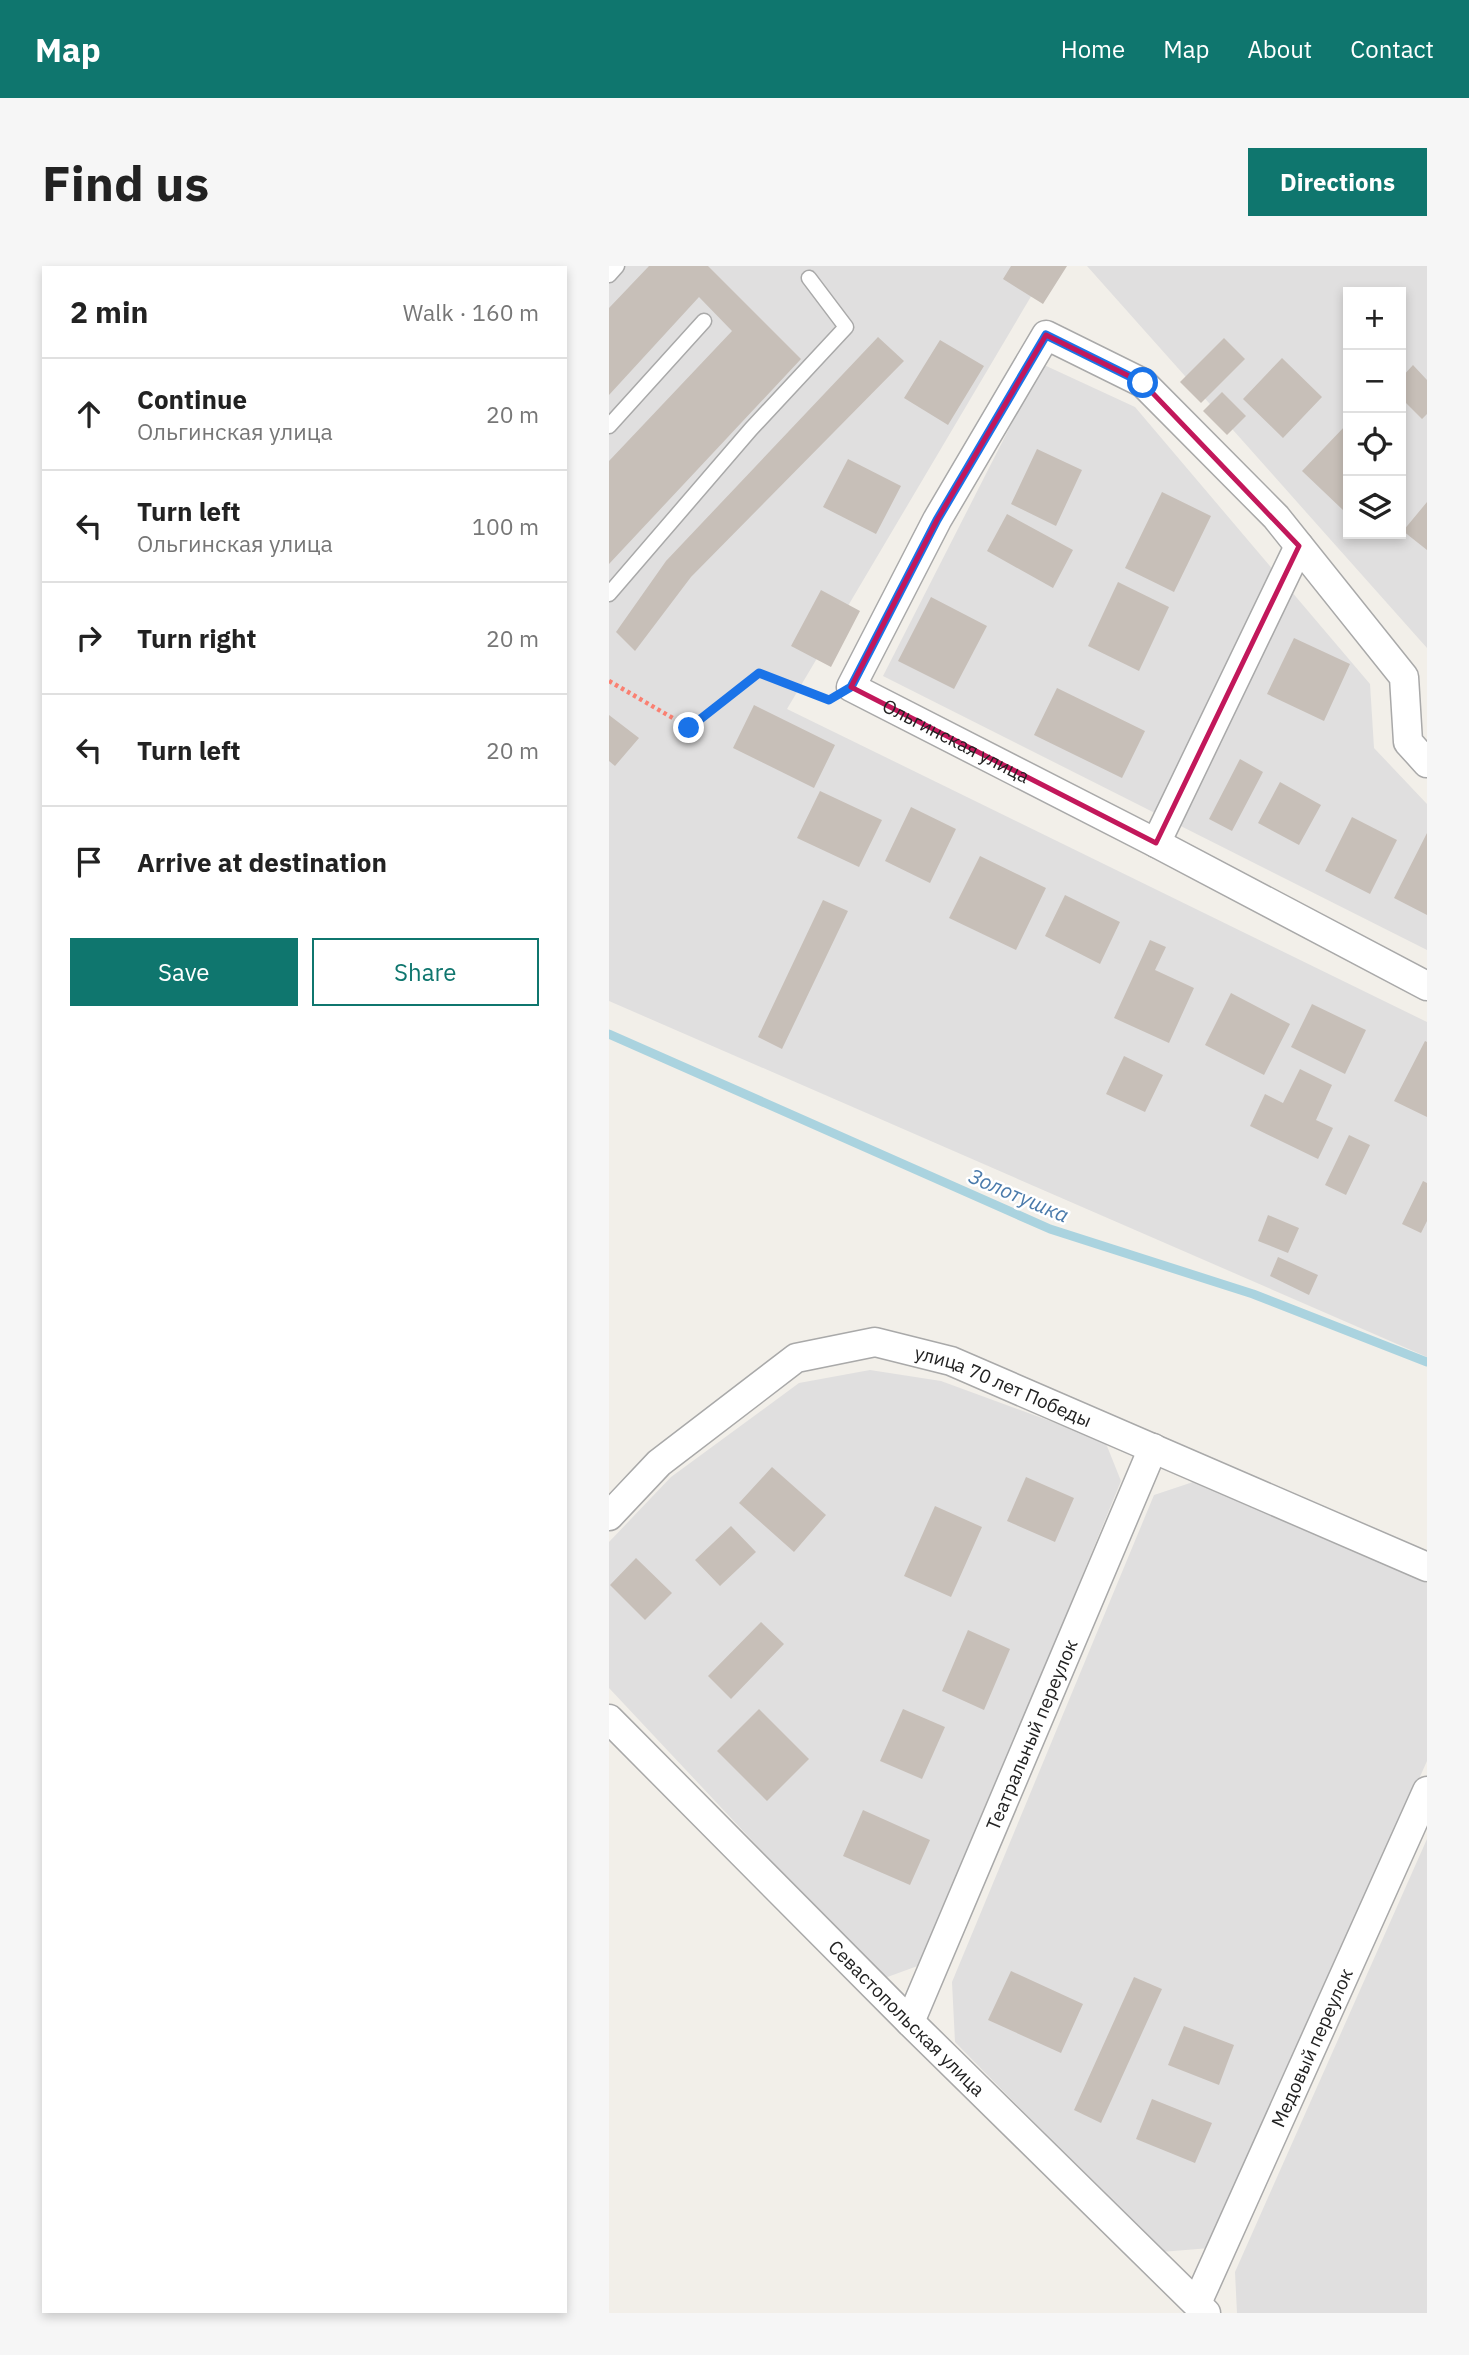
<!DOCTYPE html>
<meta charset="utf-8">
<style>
:root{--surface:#fff;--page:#f6f6f6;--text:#222;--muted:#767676;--line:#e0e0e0;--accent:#0f766e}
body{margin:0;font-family:"IBM Plex Sans",sans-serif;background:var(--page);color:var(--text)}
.controls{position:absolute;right:21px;top:21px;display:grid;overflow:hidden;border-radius:0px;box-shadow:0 4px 10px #0003}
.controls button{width:63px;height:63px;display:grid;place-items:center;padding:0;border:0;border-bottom:2px solid var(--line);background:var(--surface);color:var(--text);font:35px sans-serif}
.stop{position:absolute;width:21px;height:21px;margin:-16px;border:5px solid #1a73e8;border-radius:50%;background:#fff}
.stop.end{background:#1a73e8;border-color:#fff;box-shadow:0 2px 7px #0008}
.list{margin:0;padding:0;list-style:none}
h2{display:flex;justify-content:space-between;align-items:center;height:91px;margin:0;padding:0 28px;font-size:30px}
h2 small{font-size:23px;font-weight:400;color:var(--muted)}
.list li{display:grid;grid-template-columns:46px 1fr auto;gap:21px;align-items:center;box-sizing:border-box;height:112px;padding:0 28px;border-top:2px solid var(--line)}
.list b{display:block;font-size:26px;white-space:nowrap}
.list p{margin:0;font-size:23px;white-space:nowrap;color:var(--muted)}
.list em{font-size:23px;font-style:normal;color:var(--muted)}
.actions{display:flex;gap:14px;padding:21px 28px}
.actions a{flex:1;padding:16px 0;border:2px solid var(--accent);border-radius:0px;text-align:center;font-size:24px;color:var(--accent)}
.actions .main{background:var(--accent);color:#fff}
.icon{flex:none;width:38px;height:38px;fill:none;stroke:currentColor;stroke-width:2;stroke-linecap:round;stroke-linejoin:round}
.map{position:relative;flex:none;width:818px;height:2047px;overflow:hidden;border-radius:0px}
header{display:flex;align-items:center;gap:42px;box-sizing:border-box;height:98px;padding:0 35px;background:var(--accent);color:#fff}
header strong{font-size:33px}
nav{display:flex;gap:38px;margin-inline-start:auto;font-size:24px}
.intro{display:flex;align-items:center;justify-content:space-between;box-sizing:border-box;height:168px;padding:0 42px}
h1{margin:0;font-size:49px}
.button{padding:18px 32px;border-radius:0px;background:var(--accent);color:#fff;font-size:24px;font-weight:700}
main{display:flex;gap:42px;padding:0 42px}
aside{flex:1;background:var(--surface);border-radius:0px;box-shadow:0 4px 10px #0003}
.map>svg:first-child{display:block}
</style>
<header>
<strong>Map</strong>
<nav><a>Home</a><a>Map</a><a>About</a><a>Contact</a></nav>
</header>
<div class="intro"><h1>Find us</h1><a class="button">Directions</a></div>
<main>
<aside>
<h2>2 min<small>Walk · 160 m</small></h2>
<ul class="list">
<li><svg class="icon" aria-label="ahead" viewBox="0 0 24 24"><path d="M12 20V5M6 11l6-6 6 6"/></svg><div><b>Continue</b><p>Ольгинская улица</p></div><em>20 m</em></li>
<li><svg class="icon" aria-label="left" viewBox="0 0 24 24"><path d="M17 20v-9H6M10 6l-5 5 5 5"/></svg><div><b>Turn left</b><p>Ольгинская улица</p></div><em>100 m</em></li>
<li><svg class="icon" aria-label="right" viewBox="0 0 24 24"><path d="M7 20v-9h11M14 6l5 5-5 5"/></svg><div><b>Turn right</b></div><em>20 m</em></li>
<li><svg class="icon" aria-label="left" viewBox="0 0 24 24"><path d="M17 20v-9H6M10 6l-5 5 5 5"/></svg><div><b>Turn left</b></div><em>20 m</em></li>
<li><svg class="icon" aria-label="arrive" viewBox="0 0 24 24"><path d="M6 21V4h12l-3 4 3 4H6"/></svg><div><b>Arrive at destination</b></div></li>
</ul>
<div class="actions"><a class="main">Save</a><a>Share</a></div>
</aside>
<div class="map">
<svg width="818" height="2047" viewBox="0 0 818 2047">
<rect width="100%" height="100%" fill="#f2efe9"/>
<path fill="#e0dfdf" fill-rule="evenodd" d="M 0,0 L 440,0 L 178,443 L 818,756 L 818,1091 L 0,735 Z
M 478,0 L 818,0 L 818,382 ZM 739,26 L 792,26 L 792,268 L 739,268 Z
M 433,98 L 526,141 L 761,418 L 765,482 L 818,538 L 818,684 L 274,410 Z
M 261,1104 L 332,1115 L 496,1175 L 512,1215 L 314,1698 L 273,1713 L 0,1422 L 0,1276 L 62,1211 L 190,1117 Z
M 584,1216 L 818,1317 L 818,1495 L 601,1982 L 552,1986 L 346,1776 L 343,1716 L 545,1229 Z
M 818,1573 L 818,2047 L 628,2047 L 626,2006 Z"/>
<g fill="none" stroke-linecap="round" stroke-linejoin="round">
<path stroke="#aad3df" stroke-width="9" d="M 0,768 L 441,963 L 644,1028 L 818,1096"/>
</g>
<path fill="#c7bfb8" d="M 40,0 L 99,0 L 192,93 L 0,298 L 0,195 L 123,65 L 90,31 L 0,129 L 0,42 Z
M 402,0 L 458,0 L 434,38 L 394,13 Z
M 269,71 L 295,95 L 82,311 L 26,385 L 7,366 L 57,295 Z
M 615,72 L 636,93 L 592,137 L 571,116 Z
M 331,74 L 375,100 L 339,159 L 295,132 Z
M 673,92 L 713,131 L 674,172 L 634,133 Z
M 804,99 L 818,114 L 818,148 L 813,153 L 792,132 L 792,112 Z
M 613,126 L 637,150 L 618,169 L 594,145 Z
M 737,159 L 739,161 L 739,239 L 734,244 L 693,205 Z
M 428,183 L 473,204 L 447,260 L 402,238 Z
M 239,193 L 292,220 L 267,268 L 214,241 Z
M 553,226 L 602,250 L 565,326 L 516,302 Z
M 818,236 L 818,284 L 794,265 Z
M 398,248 L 464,284 L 444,322 L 378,285 Z
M 509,316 L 560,341 L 530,405 L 479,380 Z
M 212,324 L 251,345 L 222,401 L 182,380 Z
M 322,331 L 378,360 L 345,423 L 289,395 Z
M 685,372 L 741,398 L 715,455 L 658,428 Z
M 448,422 L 536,465 L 513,512 L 425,469 Z
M 145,439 L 226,479 L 205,522 L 124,482 Z
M 0,449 L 30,472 L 6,500 L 0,495 Z
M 631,493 L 654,506 L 623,565 L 600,553 Z
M 671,516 L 712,539 L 690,579 L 649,557 Z
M 211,525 L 273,554 L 250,601 L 188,572 Z
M 302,541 L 347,563 L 321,617 L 276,595 Z
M 743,551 L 788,574 L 761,628 L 716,605 Z
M 818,567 L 818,649 L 785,632 Z
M 371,590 L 437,622 L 407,684 L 340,652 Z
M 456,629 L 511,656 L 491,698 L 436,670 Z
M 214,634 L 239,645 L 173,783 L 149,771 Z
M 541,674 L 557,681 L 546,704 L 585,722 L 560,777 L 505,752 Z
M 622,727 L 681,758 L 655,809 L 596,779 Z
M 703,738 L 757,764 L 736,808 L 682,781 Z
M 816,775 L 818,776 L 818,851 L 785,835 Z
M 515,790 L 554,809 L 536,846 L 497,828 Z
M 691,803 L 723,819 L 707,854 L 724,862 L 709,893 L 641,860 L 656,828 L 674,837 Z
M 740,869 L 761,879 L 737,929 L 716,919 Z
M 814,915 L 818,917 L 818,955 L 812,967 L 793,958 Z
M 659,949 L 690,962 L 679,987 L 649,975 Z
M 669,991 L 709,1009 L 700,1029 L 661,1010 Z
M 163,1201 L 217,1249 L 185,1286 L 130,1237 Z
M 417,1211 L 465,1232 L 446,1276 L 398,1255 Z
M 326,1240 L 373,1261 L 342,1331 L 295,1310 Z
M 122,1260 L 147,1286 L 111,1320 L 86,1294 Z
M 27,1292 L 63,1327 L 36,1354 L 1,1319 Z
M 152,1356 L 175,1378 L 122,1433 L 99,1410 Z
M 359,1364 L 401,1383 L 375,1444 L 333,1425 Z
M 150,1443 L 200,1493 L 158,1535 L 108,1485 Z
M 294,1443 L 336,1461 L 313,1513 L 271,1495 Z
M 254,1544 L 321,1574 L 301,1619 L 234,1590 Z
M 402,1705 L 474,1738 L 452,1787 L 379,1754 Z
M 525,1711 L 553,1723 L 492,1857 L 465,1844 Z
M 575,1760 L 625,1779 L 610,1819 L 559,1799 Z
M 543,1833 L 603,1857 L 586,1897 L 527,1873 Z"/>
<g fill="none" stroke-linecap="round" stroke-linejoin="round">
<defs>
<path id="service" d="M 0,9 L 8,0
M 0,160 L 95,55
M 0,328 L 142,163 L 237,61 L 200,12"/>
<g id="minor">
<path id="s1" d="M 818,497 L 799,476 L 795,411 L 667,251 L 534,117 L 437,69 L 328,254 L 242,421 L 547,577 L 818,720"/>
<path d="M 547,577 L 690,280"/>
<path id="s2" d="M 0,1250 L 50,1197 L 187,1092 L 266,1076 L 342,1095 L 818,1301"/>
<path id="s3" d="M 0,1453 L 301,1756 L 597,2047"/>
<path id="s4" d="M 301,1756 L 544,1182"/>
<path id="s5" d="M 588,2037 L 818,1525"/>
</g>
</defs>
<use href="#service" stroke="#a9a9a9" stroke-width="17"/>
<use href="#minor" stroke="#a9a9a9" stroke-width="31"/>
<path stroke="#fa8072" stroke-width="4.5" stroke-dasharray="3.5 3.5" stroke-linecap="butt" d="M 0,415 L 81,462 L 151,407 L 216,433"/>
<use href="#service" stroke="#fff" stroke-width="14"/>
<use href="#minor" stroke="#fff" stroke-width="28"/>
</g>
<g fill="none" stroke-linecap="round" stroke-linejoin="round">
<path stroke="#1a73e8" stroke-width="9" d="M 80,462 L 150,407 L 220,434 L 242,421 L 328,254 L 437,69 L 534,117"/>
</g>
<path fill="none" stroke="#c2185b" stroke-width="5" stroke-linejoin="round" d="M 437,69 L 534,117 L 690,280 L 547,577 L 242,421 L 328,254 Z"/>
<g text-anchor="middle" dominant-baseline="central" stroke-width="5" stroke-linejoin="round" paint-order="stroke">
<g font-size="19" fill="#222" stroke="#fff">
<text stroke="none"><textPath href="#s1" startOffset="1116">Ольгинская улица</textPath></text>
<text stroke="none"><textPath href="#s2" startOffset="462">улица 70 лет Победы</textPath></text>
<text stroke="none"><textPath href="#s4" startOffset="312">Театральный переулок</textPath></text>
<text stroke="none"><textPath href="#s3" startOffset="422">Севастопольская улица</textPath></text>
<text stroke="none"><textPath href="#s5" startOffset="280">Медовый переулок</textPath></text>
</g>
<g font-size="21" font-style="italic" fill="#4a7aab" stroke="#fff">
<text transform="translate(410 929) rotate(23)">Золотушка</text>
</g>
</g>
</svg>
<div class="controls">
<button>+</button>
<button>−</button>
<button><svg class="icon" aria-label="locate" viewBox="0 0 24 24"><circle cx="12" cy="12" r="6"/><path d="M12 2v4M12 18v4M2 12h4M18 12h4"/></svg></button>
<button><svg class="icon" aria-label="layers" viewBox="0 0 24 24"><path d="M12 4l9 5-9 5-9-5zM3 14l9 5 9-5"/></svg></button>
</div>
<div class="stop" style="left:534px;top:117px"></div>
<div class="stop end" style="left:80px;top:462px"></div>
</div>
</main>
